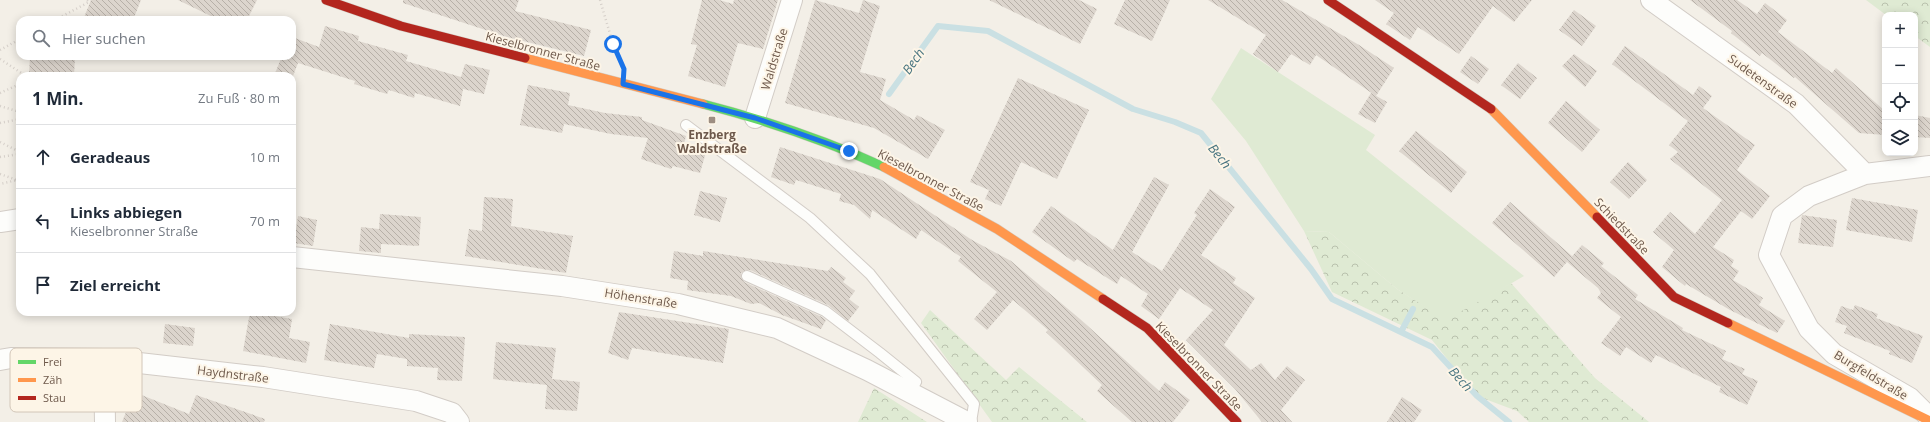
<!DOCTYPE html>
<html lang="de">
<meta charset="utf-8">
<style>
:root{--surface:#fff;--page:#f6f6f7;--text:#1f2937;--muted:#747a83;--line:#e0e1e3}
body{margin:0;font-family:"Open Sans",sans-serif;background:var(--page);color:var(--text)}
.controls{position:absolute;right:12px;top:12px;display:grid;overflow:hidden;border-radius:8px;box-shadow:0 2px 10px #0003}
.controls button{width:36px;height:36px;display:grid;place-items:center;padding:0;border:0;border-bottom:1px solid var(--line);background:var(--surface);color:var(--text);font:20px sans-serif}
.stop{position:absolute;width:12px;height:12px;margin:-9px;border:3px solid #1a73e8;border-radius:50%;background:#fff}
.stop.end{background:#1a73e8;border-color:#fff;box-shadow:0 1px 4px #0008}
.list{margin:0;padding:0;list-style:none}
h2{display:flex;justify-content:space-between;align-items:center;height:52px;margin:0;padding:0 16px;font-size:17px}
h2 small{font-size:13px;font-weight:400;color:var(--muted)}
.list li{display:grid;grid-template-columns:26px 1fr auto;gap:12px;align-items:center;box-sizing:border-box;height:64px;padding:0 16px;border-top:1px solid var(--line)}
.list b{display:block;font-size:15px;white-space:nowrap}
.list p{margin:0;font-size:13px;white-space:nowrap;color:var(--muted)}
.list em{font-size:13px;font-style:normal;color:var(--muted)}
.icon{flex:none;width:22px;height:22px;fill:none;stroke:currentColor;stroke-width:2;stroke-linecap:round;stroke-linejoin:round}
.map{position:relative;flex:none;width:1930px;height:422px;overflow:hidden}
.search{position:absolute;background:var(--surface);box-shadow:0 2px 10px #0003;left:16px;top:16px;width:280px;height:44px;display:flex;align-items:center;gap:10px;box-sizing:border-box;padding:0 14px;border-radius:12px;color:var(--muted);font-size:15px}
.panel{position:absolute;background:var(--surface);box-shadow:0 2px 10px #0003;left:16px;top:72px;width:280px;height:244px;border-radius:12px}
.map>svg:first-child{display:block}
</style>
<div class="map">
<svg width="1930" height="422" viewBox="0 0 1930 422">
<defs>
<pattern id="forest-crowns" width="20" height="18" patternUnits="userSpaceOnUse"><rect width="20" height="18" fill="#dfead3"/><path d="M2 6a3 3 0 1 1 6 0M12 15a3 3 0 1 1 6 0" fill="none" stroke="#b9c1ad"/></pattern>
<pattern id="building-back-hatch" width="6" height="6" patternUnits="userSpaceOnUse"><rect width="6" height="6" fill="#dcd5cd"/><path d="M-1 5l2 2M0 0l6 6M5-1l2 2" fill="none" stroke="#b7b0a8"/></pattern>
</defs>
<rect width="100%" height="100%" fill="#f3efe7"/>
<path fill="#dfead3" d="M 1241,48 L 1375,135 L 1366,150 L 1524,276 L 1446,321 L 1397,289 L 1329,232 L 1304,231 L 1246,141 L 1211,99 Z"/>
<path fill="url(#forest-crowns)" d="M 1866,0 L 1930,0 L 1930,47 L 1915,36 L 1915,15 L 1886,15 Z
M 1304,231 L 1329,232 L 1397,289 L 1446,320 L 1511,283 L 1595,378 L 1649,422 L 1529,422 L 1517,411 L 1477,396 L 1432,340 L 1332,292 Z
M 930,310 L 1006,380 L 1019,367 L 1087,422 L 992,422 L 921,323 Z
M 874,388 L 927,422 L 858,422 Z"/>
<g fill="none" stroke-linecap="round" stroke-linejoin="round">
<path stroke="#cae0e3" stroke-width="6" d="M 889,94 L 938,26 L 988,31 L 1133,109 L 1175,122 L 1201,133 L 1311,269 L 1332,299 L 1432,347 L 1477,396 L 1509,422
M 1401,332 L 1413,309"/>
</g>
<path fill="url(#building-back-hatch)" d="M 91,0 L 141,0 L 133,20 L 83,20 Z
M 178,0 L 257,0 L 247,20 L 219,20 Z
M 403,0 L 519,0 L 515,11 L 591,30 L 584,56 L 507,37 L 403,3 Z
M 702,0 L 719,0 L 733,4 L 734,0 L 778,0 L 763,49 L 738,43 L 725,87 L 688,76 L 697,45 L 691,44 Z
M 815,0 L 859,13 L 863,0 L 880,6 L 860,72 L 886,79 L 880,100 L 914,120 L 917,115 L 945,130 L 928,159 L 874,128 L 785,103 Z
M 989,0 L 1079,0 L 1097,9 L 1080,44 Z
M 1125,0 L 1170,0 L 1152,41 L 1114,24 Z
M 1208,0 L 1282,0 L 1359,45 L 1394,68 L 1376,96 L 1316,55 L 1310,65 L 1291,54 L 1278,72 L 1253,54 L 1266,35 Z
M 1375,0 L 1532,0 L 1514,22 L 1493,6 L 1459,54 L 1418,27 L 1410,40 L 1386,24 L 1394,13 Z
M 1690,0 L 1737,0 L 1757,14 L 1765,3 L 1787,20 L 1778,32 L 1832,73 L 1836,68 L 1885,111 L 1885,135 L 1859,133 L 1795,77 L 1794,78 L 1762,53 L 1760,56 L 1731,33 L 1732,31 Z
M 1574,10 L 1596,26 L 1582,46 L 1559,30 Z
M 325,26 L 359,36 L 358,41 L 408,55 L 406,61 L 461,77 L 465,64 L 490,70 L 484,94 L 463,89 L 460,106 L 415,93 L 414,98 L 389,90 L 387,94 L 354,84 L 355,81 L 298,63 L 293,76 L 274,76 L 282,56 L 292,56 L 292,37 L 319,47 Z
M 1625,46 L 1693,95 L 1699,86 L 1712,96 L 1703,108 L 1755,145 L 1737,170 L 1770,196 L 1752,219 L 1741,211 L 1713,247 L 1734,260 L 1731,266 L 1739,271 L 1733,280 L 1763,298 L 1759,305 L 1785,321 L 1777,333 L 1730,310 L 1686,284 L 1685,286 L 1662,267 L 1674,250 L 1653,232 L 1670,212 L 1695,234 L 1722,200 L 1670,159 L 1678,152 L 1669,145 L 1688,121 L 1612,64 Z
M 1574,54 L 1597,71 L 1585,87 L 1562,66 Z
M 30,56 L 75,56 L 74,76 L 29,75 Z
M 1471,56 L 1489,69 L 1478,84 L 1460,72 Z
M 1518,63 L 1537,78 L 1520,99 L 1501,85 Z
M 1018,78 L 1089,110 L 1057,179 L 1021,162 L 1001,206 L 985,199 L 989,190 L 970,182 Z
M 528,85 L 570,93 L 568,105 L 605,113 L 642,117 L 642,120 L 686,136 L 684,144 L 680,143 L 680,145 L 706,152 L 700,173 L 673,166 L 671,169 L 641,159 L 648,138 L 611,134 L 564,124 L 562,133 L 520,125 Z
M 1371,93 L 1387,102 L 1375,123 L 1358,114 Z
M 1566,101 L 1600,130 L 1582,152 L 1548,123 Z
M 1915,115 L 1930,118 L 1930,138 L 1915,137 Z
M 1416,131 L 1467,172 L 1451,193 L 1399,151 Z
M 780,147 L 880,179 L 972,240 L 1011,261 L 1080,319 L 1159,391 L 1165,382 L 1190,400 L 1173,422 L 1132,422 L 1097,391 L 1102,385 L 1046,332 L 1048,330 L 1013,300 L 987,330 L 974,319 L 997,292 L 958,261 L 961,257 L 921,230 L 916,239 L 872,210 L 870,219 L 854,205 L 839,201 L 841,194 L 796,180 L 794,185 L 771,177 Z
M 1628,162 L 1647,180 L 1629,199 L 1610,182 Z
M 1154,177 L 1169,185 L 1132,252 L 1162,271 L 1197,215 L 1194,213 L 1210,189 L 1235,207 L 1201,255 L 1236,278 L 1233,283 L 1255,298 L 1224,345 L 1251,370 L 1261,363 L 1275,380 L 1287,366 L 1305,380 L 1281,410 L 1292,422 L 1262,422 L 1235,389 L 1186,340 L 1213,310 L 1180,288 L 1159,319 L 1141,306 L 1148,294 L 1121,276 L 1117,284 L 1077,259 L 1074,262 L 1032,232 L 1051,206 L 1113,250 Z
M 700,191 L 727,198 L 720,222 L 694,215 Z
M 484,197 L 513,199 L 511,226 L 573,236 L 566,273 L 465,256 L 469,229 L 482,231 Z
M 1852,198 L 1918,210 L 1912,242 L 1846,230 Z
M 1510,202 L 1572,256 L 1554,277 L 1492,223 Z
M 380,214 L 421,217 L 419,246 L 381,244 L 381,253 L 359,251 L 361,227 L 379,229 Z
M 1802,215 L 1837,220 L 1833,247 L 1798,243 Z
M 298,216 L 317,220 L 313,246 L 294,243 Z
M 1582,245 L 1604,263 L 1601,266 L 1638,295 L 1635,299 L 1683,328 L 1682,330 L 1726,351 L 1722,359 L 1745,369 L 1742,374 L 1758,381 L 1747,405 L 1719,392 L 1721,387 L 1656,355 L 1651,363 L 1626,347 L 1620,356 L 1601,343 L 1621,317 L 1597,298 L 1601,293 L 1598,288 L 1567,262 Z
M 674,251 L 703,256 L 703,251 L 828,271 L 831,267 L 846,278 L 843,282 L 855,291 L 849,299 L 859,307 L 848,321 L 828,305 L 750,270 L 746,270 L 741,273 L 741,277 L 744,282 L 822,317 L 826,320 L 821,329 L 782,315 L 759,303 L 751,304 L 731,296 L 687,290 L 688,281 L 670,278 Z
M 1855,305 L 1878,314 L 1876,318 L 1923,336 L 1912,363 L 1889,354 L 1890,351 L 1844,333 L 1847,326 L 1835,322 L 1841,306 L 1853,310 Z
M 250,312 L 292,319 L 289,338 L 310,342 L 306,363 L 243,351 Z
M 619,312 L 729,329 L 723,363 L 632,348 L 628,360 L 608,353 Z
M 165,324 L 195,328 L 193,346 L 163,343 Z
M 330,324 L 409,338 L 409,334 L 465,337 L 462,381 L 437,380 L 438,368 L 407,366 L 407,359 L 377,354 L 374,368 L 324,360 Z
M 496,342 L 556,348 L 552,379 L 580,382 L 577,411 L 545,409 L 547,385 L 493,379 Z
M 134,392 L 189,414 L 196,395 L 265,419 L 264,422 L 122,422 Z
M 1402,397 L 1422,410 L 1414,422 L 1387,422 Z"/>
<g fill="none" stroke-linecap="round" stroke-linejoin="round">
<defs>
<path id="lane" d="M 686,125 L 810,218 L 870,274 L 974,404 L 971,422
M 747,276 L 825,311 L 880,353 L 916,382 L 910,392"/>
<path id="street" d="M 1651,0 L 1796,104 L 1865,174
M 755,118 L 792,0
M 1930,166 L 1865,174 L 1809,196 L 1782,216 L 1769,255 L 1809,329 L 1834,354 L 1910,398 L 1930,418
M 0,222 L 20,219
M 292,257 L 562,286 L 678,304 L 777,328 L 867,370 L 967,422
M 104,359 L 105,422
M 0,360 L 11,358 L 104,359 L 263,377 L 416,401 L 452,413 L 459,422"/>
<path id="fast" d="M 703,104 C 765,120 825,140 884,167"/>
<path id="slow" d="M 525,58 L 703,104
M 1491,109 L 1597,217
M 884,167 L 997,229 L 1103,299
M 1728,323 L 1930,421"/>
<path id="jam" d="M 326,0 L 401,26 L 525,58
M 1328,0 L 1491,109
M 1597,217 L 1674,297 L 1728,323
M 1103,299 L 1147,328 L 1237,422"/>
</defs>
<use href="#lane" stroke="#d2ccc6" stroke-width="12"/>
<use href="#street" stroke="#d2ccc6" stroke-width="22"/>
<use href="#fast" stroke="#d2ccc4" stroke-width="10"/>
<use href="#slow" stroke="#d2ccc4" stroke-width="10"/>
<use href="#jam" stroke="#d2ccc4" stroke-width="10"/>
<path stroke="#d5cfc9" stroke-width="2.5" stroke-dasharray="1 3" stroke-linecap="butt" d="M 600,0 L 613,44 L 620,60
M 55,20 L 89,2 L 87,0
M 0,50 L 20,39
M 0,59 L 26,76
M 0,93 L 20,84
M 0,106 L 20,112
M 0,123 L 20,119
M 0,142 L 20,152
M 0,157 L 20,154
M 0,174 L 17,180 L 0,184"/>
<use href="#lane" stroke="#fdfdfb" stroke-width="10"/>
<use href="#street" stroke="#fdfdfb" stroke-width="20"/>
<use href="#fast" stroke="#63d668" stroke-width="9"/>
<use href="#slow" stroke="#ff974d" stroke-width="9"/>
<use href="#jam" stroke="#b3261e" stroke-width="9"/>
</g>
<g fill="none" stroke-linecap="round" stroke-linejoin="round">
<path stroke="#1a73e8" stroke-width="5" d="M 613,44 L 624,69 L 623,84 L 755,118 L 849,151"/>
</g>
<rect fill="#9d8e82" stroke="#fdf5e7" stroke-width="1.5" x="708" y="116" width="8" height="8" rx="2"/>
<g text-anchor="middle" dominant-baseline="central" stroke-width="4" stroke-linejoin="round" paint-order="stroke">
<g font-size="12" fill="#6e594b" stroke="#fdf5e7">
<text transform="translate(543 51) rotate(15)">Kieselbronner Straße</text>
<text transform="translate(774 59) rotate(-73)">Waldstraße</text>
<text transform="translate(1763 81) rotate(36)">Sudetenstraße</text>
<text transform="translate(931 180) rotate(28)">Kieselbronner Straße</text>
<text transform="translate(1622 226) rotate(46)">Schiedstraße</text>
<text transform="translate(641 298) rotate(9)">Höhenstraße</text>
<text transform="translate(1199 366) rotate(46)">Kieselbronner Straße</text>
<text transform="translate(233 374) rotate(7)">Haydnstraße</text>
<text transform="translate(1871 375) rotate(31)">Burgfeldstraße</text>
</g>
<g font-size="12" font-weight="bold" fill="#6e594b" stroke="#fdf5e7">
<text x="712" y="134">Enzberg<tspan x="712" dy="14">Waldstraße</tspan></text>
</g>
<g font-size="13" font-style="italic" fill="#477480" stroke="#fdf5e7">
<text transform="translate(913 61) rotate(-55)">Bech</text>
<text transform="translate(1220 156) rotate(51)">Bech</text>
<text transform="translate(1461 379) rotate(48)">Bech</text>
</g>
</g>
<rect x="10" y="348" width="132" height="64" rx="6" fill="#fdf5e7" stroke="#d2c6b8" stroke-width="1"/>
<rect x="18" y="360" width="18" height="4" fill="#63d668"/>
<rect x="18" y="378" width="18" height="4" fill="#ff974d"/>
<rect x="18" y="396" width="18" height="4" fill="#b3261e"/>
<g font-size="11" fill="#6e594b">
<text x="43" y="366">Frei</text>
<text x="43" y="384">Zäh</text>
<text x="43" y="402">Stau</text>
</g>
</svg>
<div class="controls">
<button>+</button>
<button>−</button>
<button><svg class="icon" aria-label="locate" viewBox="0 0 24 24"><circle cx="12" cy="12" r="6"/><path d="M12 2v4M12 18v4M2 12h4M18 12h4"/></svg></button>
<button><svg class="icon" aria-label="layers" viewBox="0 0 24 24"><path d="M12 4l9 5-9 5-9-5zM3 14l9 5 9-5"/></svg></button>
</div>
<div class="stop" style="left:613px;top:44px"></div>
<div class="stop end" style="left:849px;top:151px"></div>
<div class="search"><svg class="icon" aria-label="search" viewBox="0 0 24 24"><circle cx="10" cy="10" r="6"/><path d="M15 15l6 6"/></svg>Hier suchen</div>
<section class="panel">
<h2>1 Min.<small>Zu Fuß · 80 m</small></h2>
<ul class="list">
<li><svg class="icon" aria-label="ahead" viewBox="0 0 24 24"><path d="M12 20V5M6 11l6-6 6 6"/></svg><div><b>Geradeaus</b></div><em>10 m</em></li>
<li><svg class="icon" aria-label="left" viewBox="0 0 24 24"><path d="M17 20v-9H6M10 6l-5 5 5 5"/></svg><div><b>Links abbiegen</b><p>Kieselbronner Straße</p></div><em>70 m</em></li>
<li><svg class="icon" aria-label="arrive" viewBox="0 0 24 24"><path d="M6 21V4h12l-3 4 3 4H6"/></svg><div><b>Ziel erreicht</b></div></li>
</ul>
</section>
</div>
